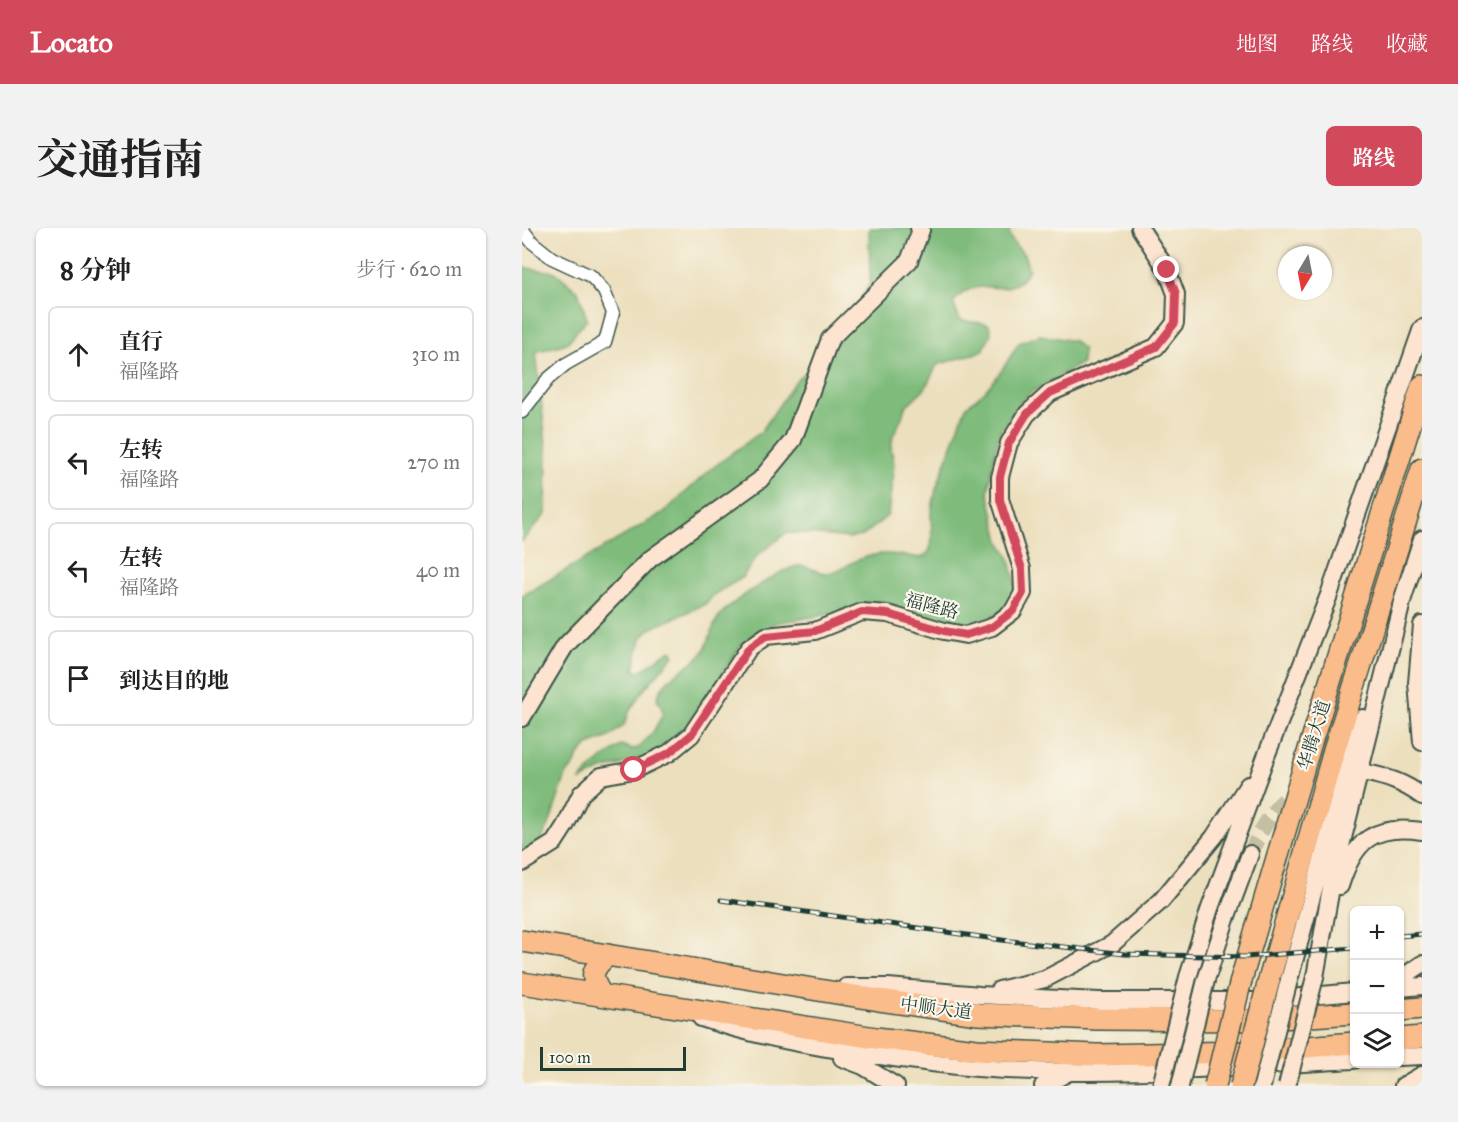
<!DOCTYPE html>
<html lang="zh">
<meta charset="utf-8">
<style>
:root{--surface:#fff;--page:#f2f2f2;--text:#222;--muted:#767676;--line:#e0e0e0;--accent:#d1495b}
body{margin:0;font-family:"IM FELL Great Primer","Noto Serif SC",serif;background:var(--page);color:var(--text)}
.controls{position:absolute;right:18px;bottom:18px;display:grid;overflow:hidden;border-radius:9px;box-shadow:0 2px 4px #0004}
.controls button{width:54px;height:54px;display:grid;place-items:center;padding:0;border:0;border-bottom:2px solid var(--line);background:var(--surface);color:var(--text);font:30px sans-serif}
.compass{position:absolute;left:756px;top:18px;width:54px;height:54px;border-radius:50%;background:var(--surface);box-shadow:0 2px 4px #0004;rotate:190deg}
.scale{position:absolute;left:18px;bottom:15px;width:146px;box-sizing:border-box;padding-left:6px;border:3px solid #1f3d34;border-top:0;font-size:16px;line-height:21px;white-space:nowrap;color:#1f3d34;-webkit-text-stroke:4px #fbf7ec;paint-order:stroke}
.stop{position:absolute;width:18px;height:18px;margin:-14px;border:4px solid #d1495b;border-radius:50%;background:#fff}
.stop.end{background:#d1495b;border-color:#fff;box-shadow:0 2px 6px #0008}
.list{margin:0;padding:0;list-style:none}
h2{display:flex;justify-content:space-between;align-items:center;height:78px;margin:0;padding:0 24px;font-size:26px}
h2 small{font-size:20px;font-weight:400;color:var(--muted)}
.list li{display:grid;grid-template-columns:39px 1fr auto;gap:18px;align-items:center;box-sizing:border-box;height:96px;margin:0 12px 12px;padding:0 12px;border:2px solid var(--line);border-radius:9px}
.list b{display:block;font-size:22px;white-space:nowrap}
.list p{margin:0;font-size:20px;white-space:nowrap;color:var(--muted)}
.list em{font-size:20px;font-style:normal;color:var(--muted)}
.icon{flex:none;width:33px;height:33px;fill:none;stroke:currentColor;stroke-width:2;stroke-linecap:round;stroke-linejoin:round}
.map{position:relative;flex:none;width:900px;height:858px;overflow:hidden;border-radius:9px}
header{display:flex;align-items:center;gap:36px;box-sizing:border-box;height:84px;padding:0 30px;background:var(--accent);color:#fff}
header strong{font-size:28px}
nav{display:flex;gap:33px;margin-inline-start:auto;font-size:21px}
.intro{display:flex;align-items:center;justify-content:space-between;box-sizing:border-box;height:144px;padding:0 36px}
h1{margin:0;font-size:42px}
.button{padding:15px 27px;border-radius:9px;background:var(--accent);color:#fff;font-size:21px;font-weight:700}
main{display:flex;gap:36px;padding:0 36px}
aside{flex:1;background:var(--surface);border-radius:9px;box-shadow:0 2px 4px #0004}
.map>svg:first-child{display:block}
</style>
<header>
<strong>Locato</strong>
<nav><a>地图</a><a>路线</a><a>收藏</a></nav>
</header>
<div class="intro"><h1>交通指南</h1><a class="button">路线</a></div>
<main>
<aside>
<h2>8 分钟<small>步行 · 620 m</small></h2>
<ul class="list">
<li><svg class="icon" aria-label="ahead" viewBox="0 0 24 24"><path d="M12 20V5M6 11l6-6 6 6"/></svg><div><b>直行</b><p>福隆路</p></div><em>310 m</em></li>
<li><svg class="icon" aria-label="left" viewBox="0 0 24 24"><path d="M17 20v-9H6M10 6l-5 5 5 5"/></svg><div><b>左转</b><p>福隆路</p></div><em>270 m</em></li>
<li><svg class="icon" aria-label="left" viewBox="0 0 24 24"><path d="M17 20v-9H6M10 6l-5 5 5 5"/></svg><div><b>左转</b><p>福隆路</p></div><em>40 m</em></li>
<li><svg class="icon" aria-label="arrive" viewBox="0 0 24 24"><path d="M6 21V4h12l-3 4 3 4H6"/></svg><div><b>到达目的地</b></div></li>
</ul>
</aside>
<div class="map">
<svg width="900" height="858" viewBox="0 0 900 858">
<rect width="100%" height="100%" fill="#fbf7ec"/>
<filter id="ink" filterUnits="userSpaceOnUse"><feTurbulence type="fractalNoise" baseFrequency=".0167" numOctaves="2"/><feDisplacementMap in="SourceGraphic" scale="12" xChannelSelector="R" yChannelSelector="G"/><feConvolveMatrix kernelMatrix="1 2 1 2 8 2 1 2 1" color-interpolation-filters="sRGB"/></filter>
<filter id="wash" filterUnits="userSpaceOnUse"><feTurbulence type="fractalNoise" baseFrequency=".008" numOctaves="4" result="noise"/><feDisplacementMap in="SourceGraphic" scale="24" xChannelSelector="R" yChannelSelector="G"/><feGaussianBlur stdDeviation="1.35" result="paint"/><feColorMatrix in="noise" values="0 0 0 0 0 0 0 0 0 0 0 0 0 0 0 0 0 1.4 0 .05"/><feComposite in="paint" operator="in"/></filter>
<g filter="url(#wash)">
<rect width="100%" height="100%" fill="#ecdfbd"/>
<path fill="#7fbc7b" stroke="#4f7c58" stroke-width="1.5" d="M 347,0 L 487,0 C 486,13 496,18 502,27 C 504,31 505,37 507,42 C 504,45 501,51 497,54 C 477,69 454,45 431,75 L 438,92 C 449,95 458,93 467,97 L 469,105 L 461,123 L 415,137 L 403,160 L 383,179 L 379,192 L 371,207 L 369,221 L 372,236 L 366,287 L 341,308 L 327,310 L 278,305 L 264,305 L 234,329 L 220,350 L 194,365 L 183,376 L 128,401 L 119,410 L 112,442 L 116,444 C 128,438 137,429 149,422 L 152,427 L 120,464 L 107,484 L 102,497 L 87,509 L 66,517 L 56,528 L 53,536 L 44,547 L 26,599 L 16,617 L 0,626 L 0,368 L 141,285 L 189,241 L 239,204 L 272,155 L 317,111 L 348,55 Z
M 0,38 L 4,40 L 33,44 L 56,63 L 65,91 L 45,115 L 14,124 L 25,226 L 24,286 L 0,313 Z
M 518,107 L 552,113 L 561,121 L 560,135 L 509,164 L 500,172 L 479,201 L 474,219 L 466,264 L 478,313 L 487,329 L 492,348 L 493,359 L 490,372 L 480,383 L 455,398 L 436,400 L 394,388 L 375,380 L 354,377 L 342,378 L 316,385 L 253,395 L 219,417 L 188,465 L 181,472 L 166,501 L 130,528 L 80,542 L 57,553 L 75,535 L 100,517 L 109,521 L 117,520 L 131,504 L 141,486 L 139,477 L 135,472 C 139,450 165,441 179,427 C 188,416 188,402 196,390 C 205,376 259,341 276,338 C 288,337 298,348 312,344 C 321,342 327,335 336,332 C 357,322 377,327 399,330 L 407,324 L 410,312 L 409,285 L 414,261 L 444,179 L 463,163 L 478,145 L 497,115 Z"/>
</g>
<g filter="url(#ink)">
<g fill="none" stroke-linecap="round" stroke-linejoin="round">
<path stroke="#c3bfa2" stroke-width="16" stroke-dasharray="16 8" stroke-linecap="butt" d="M 728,626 C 752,576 760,565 814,547"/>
<defs>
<path id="street" d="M 0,1 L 10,14 L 30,30 L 69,48 L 82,63 L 91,85 L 83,114 L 44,136 L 26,151 L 0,184"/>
<path id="secondary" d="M 900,397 L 895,455 L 900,514
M 0,490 L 43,418 L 128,331 L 238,252 L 271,212 L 308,111 L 387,33 L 399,2 L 397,0
M 844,545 C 866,549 882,555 900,568
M 0,635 L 32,615 L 43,598 L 59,566 L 79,548 L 112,542 L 147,525 L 169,507 L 227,420 L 244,408 L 293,403 L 340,384 L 366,386 L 422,403 L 444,407 L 470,399 L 491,383 L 501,365 L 500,341 L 478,271 L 478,249 L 487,215 L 505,186 L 528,165 L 634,119 L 653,95 L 654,66 L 645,42 L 618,0
M 818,658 C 832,612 852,596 900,603
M 666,749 L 688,680 L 743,531 L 807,367 L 900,100
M 793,749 L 810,654 L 881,370 L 900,311
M 878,751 L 900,736
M 684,752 L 705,688 L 728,626
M 767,752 L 828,530 L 841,490
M 324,759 L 366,759 L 458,767 L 577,773 L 736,773 L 832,764
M 878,760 L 900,758
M 477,762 L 523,751 L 590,716 L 639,673 L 692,609 L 726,557
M 179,790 C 243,811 299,820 365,829 C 395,833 426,838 456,840 C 579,850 709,839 832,832
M 878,829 L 900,828
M 320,830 L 341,838 L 374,858
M 521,858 L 549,843
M 881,858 L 900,847"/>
<path id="highway" d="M 0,713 L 357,772 L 456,786 L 575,791 L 731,792 L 832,785
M 719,752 L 788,518 L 900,158
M 747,752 L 811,526 L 900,241
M 0,755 L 354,810 L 455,822 L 575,827 L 722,824 L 832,815
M 80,767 C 67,749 69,741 86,727
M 878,782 L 900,780
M 878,811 L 900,809"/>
</defs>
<use href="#street" stroke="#3e5549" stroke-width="15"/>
<use href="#secondary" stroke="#3e5549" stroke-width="20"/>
<use href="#highway" stroke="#3e5549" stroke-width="24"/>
<use href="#street" stroke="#fff" stroke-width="12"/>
<use href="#secondary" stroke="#fde4d0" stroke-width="16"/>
<use href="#highway" stroke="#f9bc8a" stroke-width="21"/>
<defs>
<path id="rail" d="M 199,672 L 480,712 L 603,726 L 724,729 L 832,720
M 878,708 L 900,706"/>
</defs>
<use href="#rail" stroke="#1f3d34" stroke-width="5"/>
<use href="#rail" stroke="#fbf7ec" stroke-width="3" stroke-dasharray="9" stroke-linecap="butt"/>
<defs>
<path id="secondary-bridge" d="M 639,858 L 666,749
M 658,858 L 684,752
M 740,858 L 767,752
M 765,858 L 793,749"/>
<path id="highway-bridge" d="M 693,858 L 719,752
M 719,858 L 747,752"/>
</defs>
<use href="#secondary-bridge" stroke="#3e5549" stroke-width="20" stroke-linecap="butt"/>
<use href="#highway-bridge" stroke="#3e5549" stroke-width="24" stroke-linecap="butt"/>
<use href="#secondary-bridge" stroke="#fde4d0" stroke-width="16"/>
<use href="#highway-bridge" stroke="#f9bc8a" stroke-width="21"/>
</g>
</g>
<g fill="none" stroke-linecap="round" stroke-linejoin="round" filter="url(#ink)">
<path stroke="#d1495b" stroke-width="8" d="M 112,542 L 147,525 L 169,507 L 227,420 L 244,408 L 293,403 L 340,384 L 366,386 L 422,403 L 444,407 L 470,399 L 491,383 L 501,365 L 500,341 L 478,272 L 478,249 L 487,215 L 505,186 L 528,165 L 634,119 L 653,95 L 654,66 L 645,42"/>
</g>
<g text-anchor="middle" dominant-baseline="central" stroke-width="4.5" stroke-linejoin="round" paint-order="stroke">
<g font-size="18" fill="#1f3d34" stroke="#fbf7ec">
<text transform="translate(410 378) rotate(15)">福隆路</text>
<text transform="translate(792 507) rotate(-73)">华腾大道</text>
<text transform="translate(414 780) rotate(7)">中顺大道</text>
</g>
</g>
</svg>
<div class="controls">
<button>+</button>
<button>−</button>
<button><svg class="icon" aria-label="layers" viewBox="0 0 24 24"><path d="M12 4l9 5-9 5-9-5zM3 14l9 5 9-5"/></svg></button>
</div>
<svg class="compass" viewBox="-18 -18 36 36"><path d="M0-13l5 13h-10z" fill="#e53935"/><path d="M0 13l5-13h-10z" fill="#767676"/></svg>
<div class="scale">100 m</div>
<div class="stop" style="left:112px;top:542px"></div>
<div class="stop end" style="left:645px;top:42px"></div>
</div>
</main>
